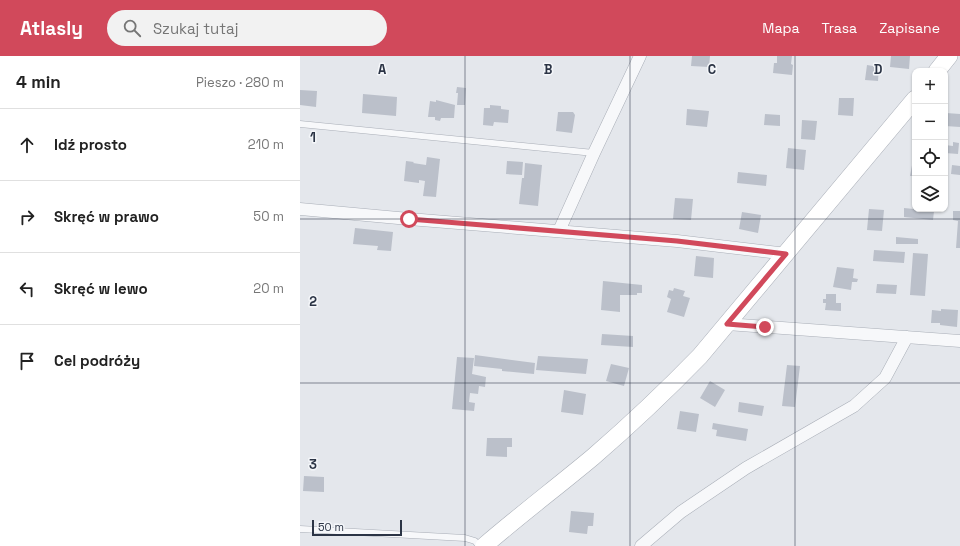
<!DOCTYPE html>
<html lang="pl">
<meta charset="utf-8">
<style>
:root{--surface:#fff;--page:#f2f2f2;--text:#222;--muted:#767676;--line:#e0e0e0;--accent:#d1495b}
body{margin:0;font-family:"Space Grotesk",sans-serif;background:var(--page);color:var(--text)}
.controls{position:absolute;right:12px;top:12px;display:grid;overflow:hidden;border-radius:8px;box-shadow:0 1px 3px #0004}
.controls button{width:36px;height:36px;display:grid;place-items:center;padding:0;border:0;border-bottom:1px solid var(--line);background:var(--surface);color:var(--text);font:20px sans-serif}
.scale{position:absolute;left:12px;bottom:10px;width:90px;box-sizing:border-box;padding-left:4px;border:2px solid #2b3445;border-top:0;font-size:11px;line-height:14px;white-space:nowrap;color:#2b3445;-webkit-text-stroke:3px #f4f6f9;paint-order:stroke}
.stop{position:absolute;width:12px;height:12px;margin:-9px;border:3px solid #d1495b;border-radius:50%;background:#fff}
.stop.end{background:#d1495b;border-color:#fff;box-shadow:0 1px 4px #0008}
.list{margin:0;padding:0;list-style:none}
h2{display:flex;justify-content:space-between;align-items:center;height:52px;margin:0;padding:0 16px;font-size:17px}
h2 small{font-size:13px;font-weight:400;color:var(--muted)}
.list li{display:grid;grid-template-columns:26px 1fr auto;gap:12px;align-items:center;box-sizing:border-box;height:72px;padding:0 16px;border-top:1px solid var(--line)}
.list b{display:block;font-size:15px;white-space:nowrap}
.list em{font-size:13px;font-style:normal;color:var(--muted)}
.icon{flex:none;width:22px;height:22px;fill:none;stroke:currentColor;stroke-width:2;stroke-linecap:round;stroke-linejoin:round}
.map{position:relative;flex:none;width:660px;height:490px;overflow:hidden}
header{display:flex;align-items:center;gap:24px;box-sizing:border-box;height:56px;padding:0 20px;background:var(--accent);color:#fff}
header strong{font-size:19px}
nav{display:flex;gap:22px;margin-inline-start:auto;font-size:14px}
.search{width:280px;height:36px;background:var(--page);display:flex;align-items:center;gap:10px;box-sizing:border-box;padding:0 14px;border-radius:22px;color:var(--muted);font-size:15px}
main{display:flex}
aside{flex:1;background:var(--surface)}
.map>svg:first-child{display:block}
</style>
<header>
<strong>Atlasly</strong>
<div class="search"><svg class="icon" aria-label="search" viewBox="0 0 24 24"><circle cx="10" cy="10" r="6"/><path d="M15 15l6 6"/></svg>Szukaj tutaj</div>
<nav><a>Mapa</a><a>Trasa</a><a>Zapisane</a></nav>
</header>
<main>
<aside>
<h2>4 min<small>Pieszo · 280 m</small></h2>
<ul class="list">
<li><svg class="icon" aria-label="ahead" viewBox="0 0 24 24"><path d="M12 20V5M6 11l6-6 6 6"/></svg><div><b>Idź prosto</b></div><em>210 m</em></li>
<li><svg class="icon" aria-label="right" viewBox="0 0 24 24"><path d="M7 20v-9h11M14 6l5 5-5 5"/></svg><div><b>Skręć w prawo</b></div><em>50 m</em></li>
<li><svg class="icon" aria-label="left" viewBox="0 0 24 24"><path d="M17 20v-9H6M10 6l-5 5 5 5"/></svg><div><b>Skręć w lewo</b></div><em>20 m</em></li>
<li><svg class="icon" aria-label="arrive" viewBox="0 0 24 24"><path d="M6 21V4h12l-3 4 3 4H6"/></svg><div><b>Cel podróży</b></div></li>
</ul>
</aside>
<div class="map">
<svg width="660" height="490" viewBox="0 0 660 490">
<rect width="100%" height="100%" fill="#e4e7ec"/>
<path fill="#bbc0ca" d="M 392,0 L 410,0 L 409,11 L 391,10 Z
M 477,0 L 492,0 L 491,8 L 493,9 L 492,19 L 473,17 L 474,7 L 477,7 Z
M 591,0 L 610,0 L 609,13 L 590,11 Z
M 567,9 L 579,11 L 578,25 L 565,24 Z
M 157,31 L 166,32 L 165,49 L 157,49 L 158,37 L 156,37 Z
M 0,34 L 17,35 L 16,51 L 0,49 Z
M 63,38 L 97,41 L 96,60 L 62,57 Z
M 539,42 L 554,42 L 553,60 L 538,59 Z
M 136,44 L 155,49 L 154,62 L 141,62 L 140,65 L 135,64 L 135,61 L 128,61 L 130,45 L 136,46 Z
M 190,49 L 201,50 L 201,53 L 209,54 L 208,67 L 194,66 L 193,70 L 183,69 L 184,52 L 190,52 Z
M 387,53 L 409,55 L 407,71 L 386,69 Z
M 258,56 L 273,56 L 275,59 L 272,77 L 256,75 Z
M 646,57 L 660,58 L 660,71 L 645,70 Z
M 465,58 L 480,59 L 480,70 L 464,69 Z
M 502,64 L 517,65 L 515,84 L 501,83 Z
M 653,86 L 659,87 L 658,98 L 645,97 L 645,89 L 653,90 Z
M 488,92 L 506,94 L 504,114 L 486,112 Z
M 127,101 L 140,103 L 136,141 L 123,140 L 125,125 L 119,124 L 119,127 L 104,125 L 106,105 L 114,106 L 113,107 L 126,109 Z
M 613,104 L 615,104 L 615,120 L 610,120 Z
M 207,105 L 223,106 L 222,119 L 206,118 Z
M 225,107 L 242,109 L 238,150 L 219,148 L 222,122 L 224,122 Z
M 652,109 L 660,110 L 660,119 L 651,118 Z
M 438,116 L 467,119 L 466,130 L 437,127 Z
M 375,142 L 393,143 L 391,164 L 373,163 Z
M 604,152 L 634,155 L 633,164 L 604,161 Z
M 569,153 L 584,154 L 582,175 L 567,174 Z
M 653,155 L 660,155 L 660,192 L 656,192 L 658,165 L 653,164 Z
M 442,156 L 461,159 L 458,177 L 439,173 Z
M 55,172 L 93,176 L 91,195 L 77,194 L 78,190 L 53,188 Z
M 596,181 L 618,183 L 618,188 L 596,188 Z
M 574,194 L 605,196 L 604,207 L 573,205 Z
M 613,197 L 628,198 L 625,240 L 610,239 Z
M 396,200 L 414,202 L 413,222 L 394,220 Z
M 537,211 L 554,213 L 553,222 L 558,223 L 557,226 L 552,226 L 551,234 L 533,231 Z
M 303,225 L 342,229 L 342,237 L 337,237 L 337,239 L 320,239 L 320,256 L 301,254 Z
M 577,228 L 597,229 L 596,238 L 576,237 Z
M 374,232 L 385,235 L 383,240 L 390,242 L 384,261 L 367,256 L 371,243 L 367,241 L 369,234 L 373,235 Z
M 526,238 L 536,238 L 536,247 L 541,247 L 541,255 L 525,254 L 526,247 L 523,247 L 523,243 L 526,243 Z
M 641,253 L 658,254 L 657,271 L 640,269 L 640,267 L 631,267 L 632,254 L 641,255 Z
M 302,278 L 333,280 L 333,291 L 301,289 Z
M 175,299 L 235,307 L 234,318 L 202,315 L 202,313 L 174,310 Z
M 238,300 L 288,303 L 286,318 L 236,314 Z
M 157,301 L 174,302 L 172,318 L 186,321 L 185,331 L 179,330 L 178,338 L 170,337 L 169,346 L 175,347 L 174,355 L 152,353 Z
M 311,308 L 329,312 L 324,330 L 306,325 Z
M 487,309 L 500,310 L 495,351 L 482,350 Z
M 410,325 L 425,334 L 415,351 L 400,342 Z
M 264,334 L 286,338 L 283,359 L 261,356 Z
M 439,346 L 464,350 L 462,360 L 438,356 Z
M 380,355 L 399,358 L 396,376 L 377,373 Z
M 413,367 L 448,373 L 446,385 L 416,380 L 417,374 L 412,373 Z
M 187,382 L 212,382 L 212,391 L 207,391 L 207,401 L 186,400 Z
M 4,420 L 24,421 L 24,436 L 3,435 Z
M 271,455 L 294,457 L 293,470 L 288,470 L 287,478 L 269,476 Z"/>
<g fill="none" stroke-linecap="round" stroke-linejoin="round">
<defs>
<path id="lane" d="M 0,68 L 294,97
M 0,473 L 165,482 L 175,485 L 179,490"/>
<path id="street" d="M 0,153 L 109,163 L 377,185 L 487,198
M 259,175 L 294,97 L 340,0
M 427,268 L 660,285
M 341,490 L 381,456 L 446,412 L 554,350 L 585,322 L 607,281"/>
<path id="secondary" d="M 637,15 L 649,0
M 184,490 C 220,459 257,431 293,401 C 330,369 366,335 400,300 L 615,43"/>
</defs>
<use href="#lane" stroke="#a9aeb7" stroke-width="7"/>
<use href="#street" stroke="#a9aeb7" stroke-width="13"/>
<use href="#secondary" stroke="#a9aeb7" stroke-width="18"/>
<use href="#lane" stroke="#f7f8fa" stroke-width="6"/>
<use href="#street" stroke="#f7f8fa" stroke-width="12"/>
<use href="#secondary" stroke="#fff" stroke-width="17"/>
</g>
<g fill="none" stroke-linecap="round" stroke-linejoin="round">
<path stroke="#d1495b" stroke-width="5" d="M 109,163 L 377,185 L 486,198 L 427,268 L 465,271"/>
</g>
<path fill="none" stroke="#2b3445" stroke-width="1" stroke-opacity="0.55" d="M 165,0 L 165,490M 330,0 L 330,490M 495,0 L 495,490M 0,163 L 660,163M 0,327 L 660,327"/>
<g font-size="13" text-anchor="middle" font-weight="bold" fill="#2b3445" stroke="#f4f6f9" stroke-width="3" stroke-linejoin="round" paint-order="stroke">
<text x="82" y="18">A</text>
<text x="248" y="18">B</text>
<text x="412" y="18">C</text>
<text x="578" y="18">D</text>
<text x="13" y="86">1</text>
<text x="13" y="250">2</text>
<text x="13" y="413">3</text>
</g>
</svg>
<div class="controls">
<button>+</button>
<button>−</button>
<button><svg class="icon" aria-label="locate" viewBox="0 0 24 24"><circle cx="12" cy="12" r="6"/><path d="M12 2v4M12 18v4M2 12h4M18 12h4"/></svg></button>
<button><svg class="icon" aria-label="layers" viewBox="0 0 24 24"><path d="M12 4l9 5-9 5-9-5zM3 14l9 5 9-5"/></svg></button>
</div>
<div class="scale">50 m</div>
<div class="stop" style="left:109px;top:163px"></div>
<div class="stop end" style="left:465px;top:271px"></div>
</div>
</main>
